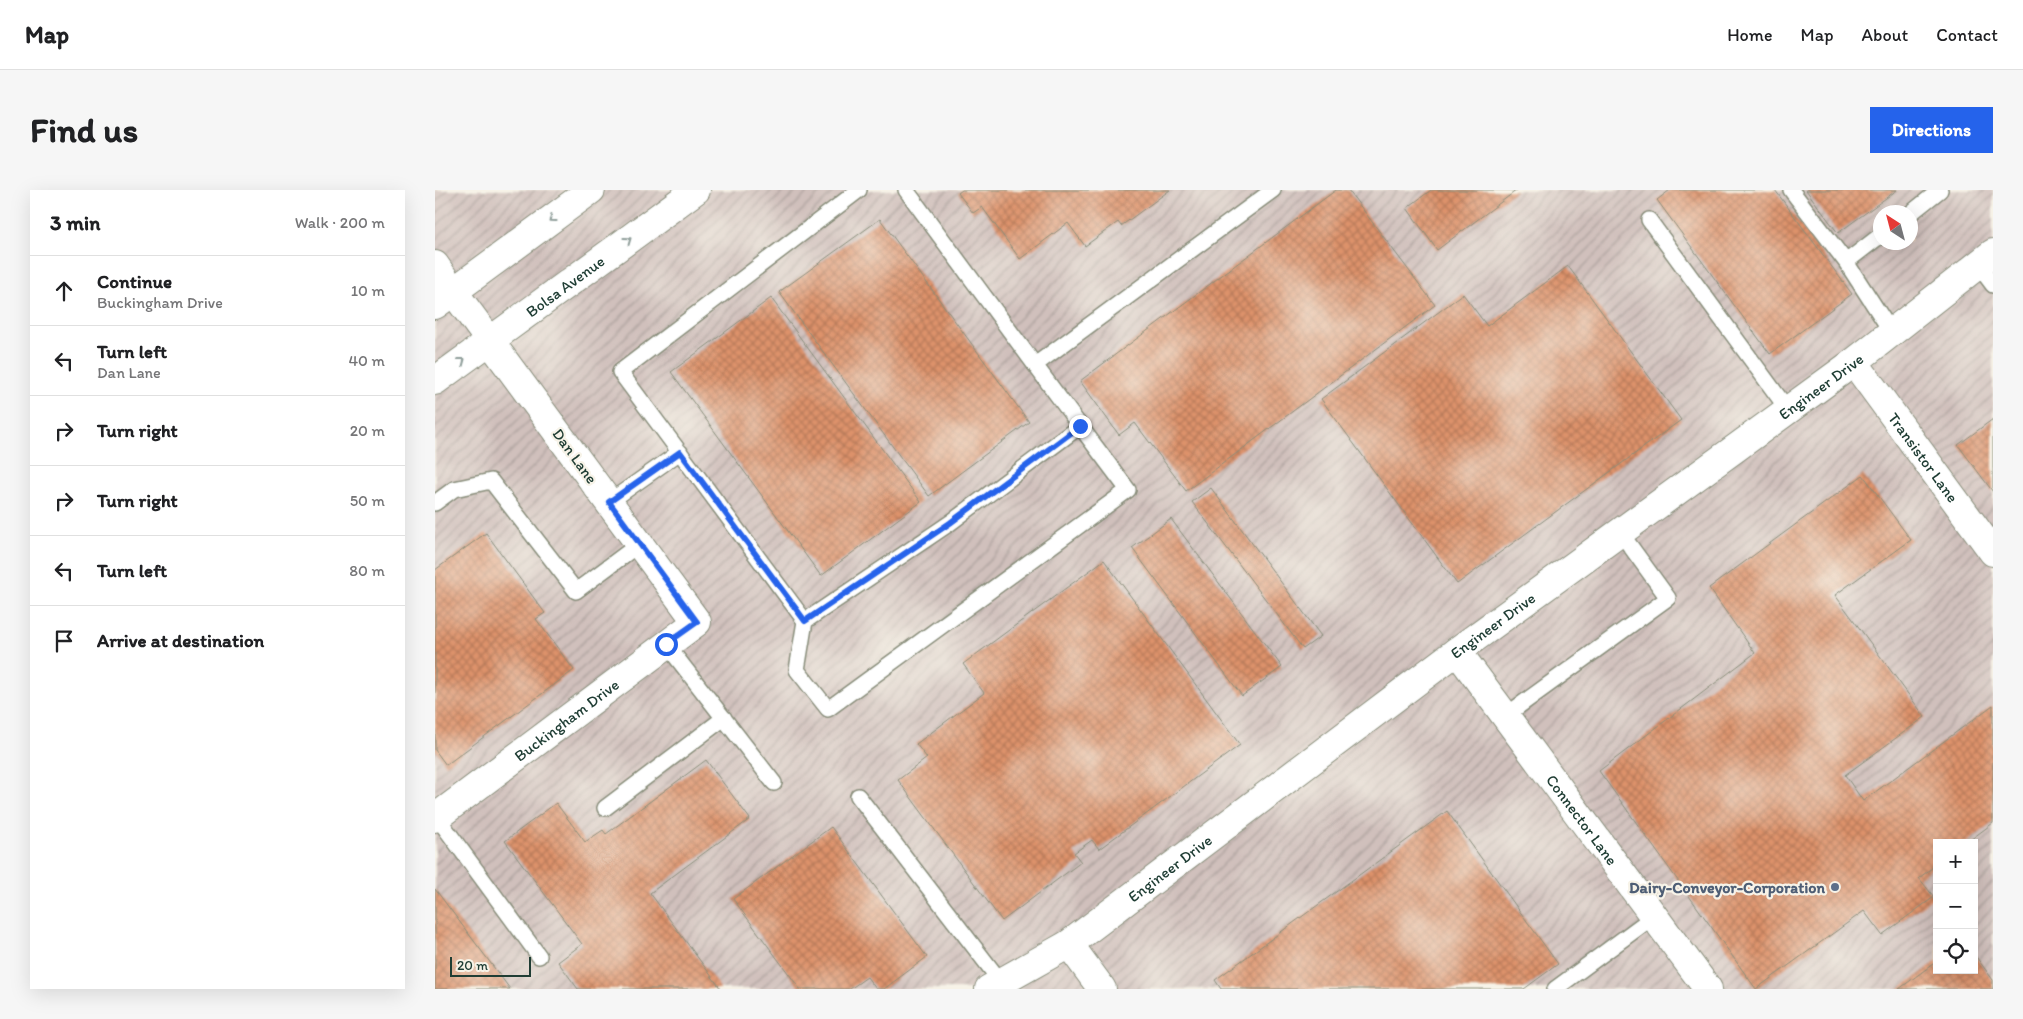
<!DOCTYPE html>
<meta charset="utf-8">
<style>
:root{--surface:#fff;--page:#f6f6f6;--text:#202124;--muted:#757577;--line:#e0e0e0;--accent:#2563eb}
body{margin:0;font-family:Itim,sans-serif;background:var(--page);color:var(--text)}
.controls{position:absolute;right:15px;bottom:15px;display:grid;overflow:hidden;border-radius:0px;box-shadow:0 5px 20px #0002}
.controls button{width:45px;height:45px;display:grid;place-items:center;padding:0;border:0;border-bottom:1px solid var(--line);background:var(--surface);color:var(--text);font:25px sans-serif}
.compass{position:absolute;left:1438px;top:15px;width:45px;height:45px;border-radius:50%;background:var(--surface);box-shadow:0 5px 20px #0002;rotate:324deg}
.scale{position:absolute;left:15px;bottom:12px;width:81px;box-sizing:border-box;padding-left:5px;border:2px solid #1f3d34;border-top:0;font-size:14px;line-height:18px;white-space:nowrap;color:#1f3d34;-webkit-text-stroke:4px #f7f3e8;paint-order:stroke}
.stop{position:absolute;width:15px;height:15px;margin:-11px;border:4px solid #2563eb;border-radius:50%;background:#fff}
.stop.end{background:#2563eb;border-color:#fff;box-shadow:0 1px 5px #0008}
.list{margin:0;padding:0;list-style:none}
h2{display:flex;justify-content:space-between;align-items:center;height:65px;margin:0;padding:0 20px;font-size:21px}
h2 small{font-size:16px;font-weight:400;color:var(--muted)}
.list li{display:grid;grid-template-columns:32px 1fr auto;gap:15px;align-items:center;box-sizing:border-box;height:70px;padding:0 20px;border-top:1px solid var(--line)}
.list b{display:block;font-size:19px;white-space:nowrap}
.list p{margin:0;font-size:16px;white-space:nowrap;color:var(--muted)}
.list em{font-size:16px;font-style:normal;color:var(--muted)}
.icon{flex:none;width:28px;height:28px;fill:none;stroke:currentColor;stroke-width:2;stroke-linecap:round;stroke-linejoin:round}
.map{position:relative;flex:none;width:1558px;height:799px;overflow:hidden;border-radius:0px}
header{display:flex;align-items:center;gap:30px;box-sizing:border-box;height:70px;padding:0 25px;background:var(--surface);border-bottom:1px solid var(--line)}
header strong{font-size:24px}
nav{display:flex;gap:28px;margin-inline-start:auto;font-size:18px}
.intro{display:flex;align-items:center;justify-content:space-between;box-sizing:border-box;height:120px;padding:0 30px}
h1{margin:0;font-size:35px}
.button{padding:12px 22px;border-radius:0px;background:var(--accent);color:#fff;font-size:18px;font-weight:700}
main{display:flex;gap:30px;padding:0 30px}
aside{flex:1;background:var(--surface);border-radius:0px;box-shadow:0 5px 20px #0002}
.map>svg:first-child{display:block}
</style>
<header>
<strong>Map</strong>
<nav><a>Home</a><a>Map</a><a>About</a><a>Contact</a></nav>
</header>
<div class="intro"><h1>Find us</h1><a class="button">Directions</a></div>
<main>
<aside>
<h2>3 min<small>Walk · 200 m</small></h2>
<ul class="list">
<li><svg class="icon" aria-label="ahead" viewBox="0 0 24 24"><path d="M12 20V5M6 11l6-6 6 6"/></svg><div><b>Continue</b><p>Buckingham Drive</p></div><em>10 m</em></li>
<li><svg class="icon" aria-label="left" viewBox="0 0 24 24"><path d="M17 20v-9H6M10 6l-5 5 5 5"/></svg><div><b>Turn left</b><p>Dan Lane</p></div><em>40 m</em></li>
<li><svg class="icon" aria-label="right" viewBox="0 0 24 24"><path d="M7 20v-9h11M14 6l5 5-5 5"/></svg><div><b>Turn right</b></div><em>20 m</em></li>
<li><svg class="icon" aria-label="right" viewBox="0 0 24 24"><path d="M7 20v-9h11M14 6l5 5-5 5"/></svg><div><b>Turn right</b></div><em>50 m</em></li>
<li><svg class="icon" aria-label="left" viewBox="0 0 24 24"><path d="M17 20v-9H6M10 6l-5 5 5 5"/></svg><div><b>Turn left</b></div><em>80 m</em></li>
<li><svg class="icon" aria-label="arrive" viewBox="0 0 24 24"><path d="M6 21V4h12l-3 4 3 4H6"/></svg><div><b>Arrive at destination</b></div></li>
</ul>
</aside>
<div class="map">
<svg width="1558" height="799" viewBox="0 0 1558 799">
<defs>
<pattern id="industrial-furrows" width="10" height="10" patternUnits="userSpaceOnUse" patternTransform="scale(1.25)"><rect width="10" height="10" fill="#d0c0bc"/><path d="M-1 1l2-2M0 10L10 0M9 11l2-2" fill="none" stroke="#a89d9a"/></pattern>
<pattern id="building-cross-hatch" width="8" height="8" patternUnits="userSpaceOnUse" patternTransform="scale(1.25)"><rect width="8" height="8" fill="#dd926b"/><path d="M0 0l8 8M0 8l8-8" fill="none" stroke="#b37859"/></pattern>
</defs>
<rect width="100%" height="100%" fill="#f7f3e8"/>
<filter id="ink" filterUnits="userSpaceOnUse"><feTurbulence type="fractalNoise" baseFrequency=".02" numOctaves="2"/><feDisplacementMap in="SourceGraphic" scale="10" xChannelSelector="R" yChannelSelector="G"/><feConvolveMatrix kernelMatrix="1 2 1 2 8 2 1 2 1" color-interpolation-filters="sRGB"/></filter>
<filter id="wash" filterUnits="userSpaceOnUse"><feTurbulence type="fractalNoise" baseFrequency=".0096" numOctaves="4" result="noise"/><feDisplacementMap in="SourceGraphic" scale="20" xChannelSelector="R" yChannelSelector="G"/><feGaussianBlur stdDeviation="1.12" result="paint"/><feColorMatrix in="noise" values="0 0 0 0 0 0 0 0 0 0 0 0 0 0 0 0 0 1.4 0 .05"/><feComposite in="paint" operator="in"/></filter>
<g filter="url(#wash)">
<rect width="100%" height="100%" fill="#f2ddbf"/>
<path fill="url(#industrial-furrows)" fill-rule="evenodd" d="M 0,0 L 1558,0 L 1558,799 L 0,799 ZM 1446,22 L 1476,22 L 1476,52 L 1446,52 ZM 1502,653 L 1539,653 L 1539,780 L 1502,780 Z"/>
<g id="blocks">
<path fill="url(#building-cross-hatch)" d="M 527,0 L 735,0 L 686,36 L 683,32 L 650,56 L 633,33 L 585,69 L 547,17 L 538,23 L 523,3 Z
M 901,0 L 913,0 L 1000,115 L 751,301 L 700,233 L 684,245 L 645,191 Z
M 996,0 L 1082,0 L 1002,60 L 972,18 Z
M 1235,0 L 1340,0 L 1417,104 L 1335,164 L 1222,10 Z
M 1371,0 L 1462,0 L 1403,43 Z
M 445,29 L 594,232 L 494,306 L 344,102 Z
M 1133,76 L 1246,230 L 1022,394 L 886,209 L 1028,104 L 1052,136 Z
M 336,108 L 486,312 L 386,386 L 236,182 Z
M 1558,229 L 1558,302 L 1523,255 Z
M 1428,285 L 1476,350 L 1400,405 L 1490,527 L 1410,585 L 1428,611 L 1558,515 L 1558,633 L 1531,653 L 1502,653 L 1502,674 L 1484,688 L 1499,707 L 1447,745 L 1429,721 L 1321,799 L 1164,581 L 1320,463 L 1274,398 Z
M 776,298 L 886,446 L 868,459 L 757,312 Z
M 736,329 L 847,477 L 807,506 L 697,358 Z
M 51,343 L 110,423 L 101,429 L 139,480 L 11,575 L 0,560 L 0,380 Z
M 669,370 L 805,555 L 664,659 L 657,650 L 639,663 L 646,672 L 567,731 L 463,590 L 492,568 L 481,554 L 549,503 L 528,474 Z
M 271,570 L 315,629 L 215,703 L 286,799 L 143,799 L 123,772 L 147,754 L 70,651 L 121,613 L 150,652 L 168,640 L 171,644 Z
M 1012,621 L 1123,774 L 1089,799 L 786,799 L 780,790 Z
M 396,637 L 492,767 L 449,799 L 441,799 L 432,787 L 415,799 L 365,799 L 298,709 Z
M 0,699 L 75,799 L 0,799 Z
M 1539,764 L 1558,790 L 1558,799 L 1464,799 L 1502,771 L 1502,780 L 1539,780 Z"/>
</g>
</g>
<g filter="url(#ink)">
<use href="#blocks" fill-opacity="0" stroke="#888d7a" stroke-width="1"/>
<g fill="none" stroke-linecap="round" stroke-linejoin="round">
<defs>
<path id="lane" d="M 424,0 L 185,182 L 370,431 L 515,333 L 645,236 L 471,0
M 1356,0 L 1411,72 L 1446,45
M 1476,23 L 1505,0
M 1214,30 L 1353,220
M 1411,72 L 1457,143
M 1543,75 L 1558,95
M 600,175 L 838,0
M 174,312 L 245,262
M 0,313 L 19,299 L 56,291 L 141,401 L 204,354
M 370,431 L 362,480 L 393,519 L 693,300 L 645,236
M 231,454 L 339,593
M 1070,526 L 1233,408 L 1185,342
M 423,606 L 566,792
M 170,618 L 289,528
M 2,627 L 104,766
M 1120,799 L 1219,726"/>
<g id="street">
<path id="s1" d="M 1419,172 L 1558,362"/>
<path id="s2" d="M 1022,461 L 1273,799"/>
<path id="s3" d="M 0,628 L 262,432 L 18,101"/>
<path d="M 634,754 L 667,799"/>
<path id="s4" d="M 554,799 L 634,754 L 1022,461 L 1419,172 L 1558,63"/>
</g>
<g id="secondary">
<path d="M 0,75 L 18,101"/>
<path d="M 0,115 L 156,0"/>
<path id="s5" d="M 0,191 L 261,0"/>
</g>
</defs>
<use href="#lane" stroke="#888d7a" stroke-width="18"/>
<use href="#street" stroke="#888d7a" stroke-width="30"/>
<use href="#secondary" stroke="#888d7a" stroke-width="30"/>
<use href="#lane" stroke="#fff" stroke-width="15"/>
<use href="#street" stroke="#fff" stroke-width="28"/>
<use href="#secondary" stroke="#fff" stroke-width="28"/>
</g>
<defs><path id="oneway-chevron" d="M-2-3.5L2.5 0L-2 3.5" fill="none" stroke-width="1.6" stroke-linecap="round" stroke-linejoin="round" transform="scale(1.25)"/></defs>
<g stroke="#8f9e9a">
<use href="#oneway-chevron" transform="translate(117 29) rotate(144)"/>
<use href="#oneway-chevron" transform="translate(193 50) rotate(-36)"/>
<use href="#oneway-chevron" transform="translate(27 171) rotate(-37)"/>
</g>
</g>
<g fill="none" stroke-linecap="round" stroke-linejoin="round" filter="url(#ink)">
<path stroke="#2563eb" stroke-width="6" d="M 231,454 L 262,432 L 174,312 L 245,262 L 370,431 L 515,333 L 645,236"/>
</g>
<circle fill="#5c6f8a" stroke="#f7f3e8" stroke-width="2" cx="1400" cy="697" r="5"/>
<g text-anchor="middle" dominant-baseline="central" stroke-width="4.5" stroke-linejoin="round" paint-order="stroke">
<g font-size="16" fill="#1f3d34" stroke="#f7f3e8">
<text stroke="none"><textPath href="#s5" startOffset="161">Bolsa Avenue</textPath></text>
<text stroke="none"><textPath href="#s4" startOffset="1028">Engineer Drive</textPath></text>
<text transform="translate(140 266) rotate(54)">Dan Lane</text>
<text stroke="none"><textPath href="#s1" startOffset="118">Transistor Lane</textPath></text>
<text stroke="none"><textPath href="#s4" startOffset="622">Engineer Drive</textPath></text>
<text stroke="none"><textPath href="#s3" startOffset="164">Buckingham Drive</textPath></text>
<text stroke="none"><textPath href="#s2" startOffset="210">Connector Lane</textPath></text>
<text stroke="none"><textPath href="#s4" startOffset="218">Engineer Drive</textPath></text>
</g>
<g font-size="16" font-weight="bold" fill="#4e5e75" stroke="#f7f3e8" text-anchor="end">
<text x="1390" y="697">Dairy-Conveyor-Corporation</text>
</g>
</g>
</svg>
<div class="controls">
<button>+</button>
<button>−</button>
<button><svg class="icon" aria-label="locate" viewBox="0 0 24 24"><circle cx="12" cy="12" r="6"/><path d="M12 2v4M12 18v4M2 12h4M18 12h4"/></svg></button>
</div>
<svg class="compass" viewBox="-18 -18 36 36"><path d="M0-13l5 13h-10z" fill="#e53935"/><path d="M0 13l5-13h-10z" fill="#757577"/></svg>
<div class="scale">20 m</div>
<div class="stop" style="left:231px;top:454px"></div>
<div class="stop end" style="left:645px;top:236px"></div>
</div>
</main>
